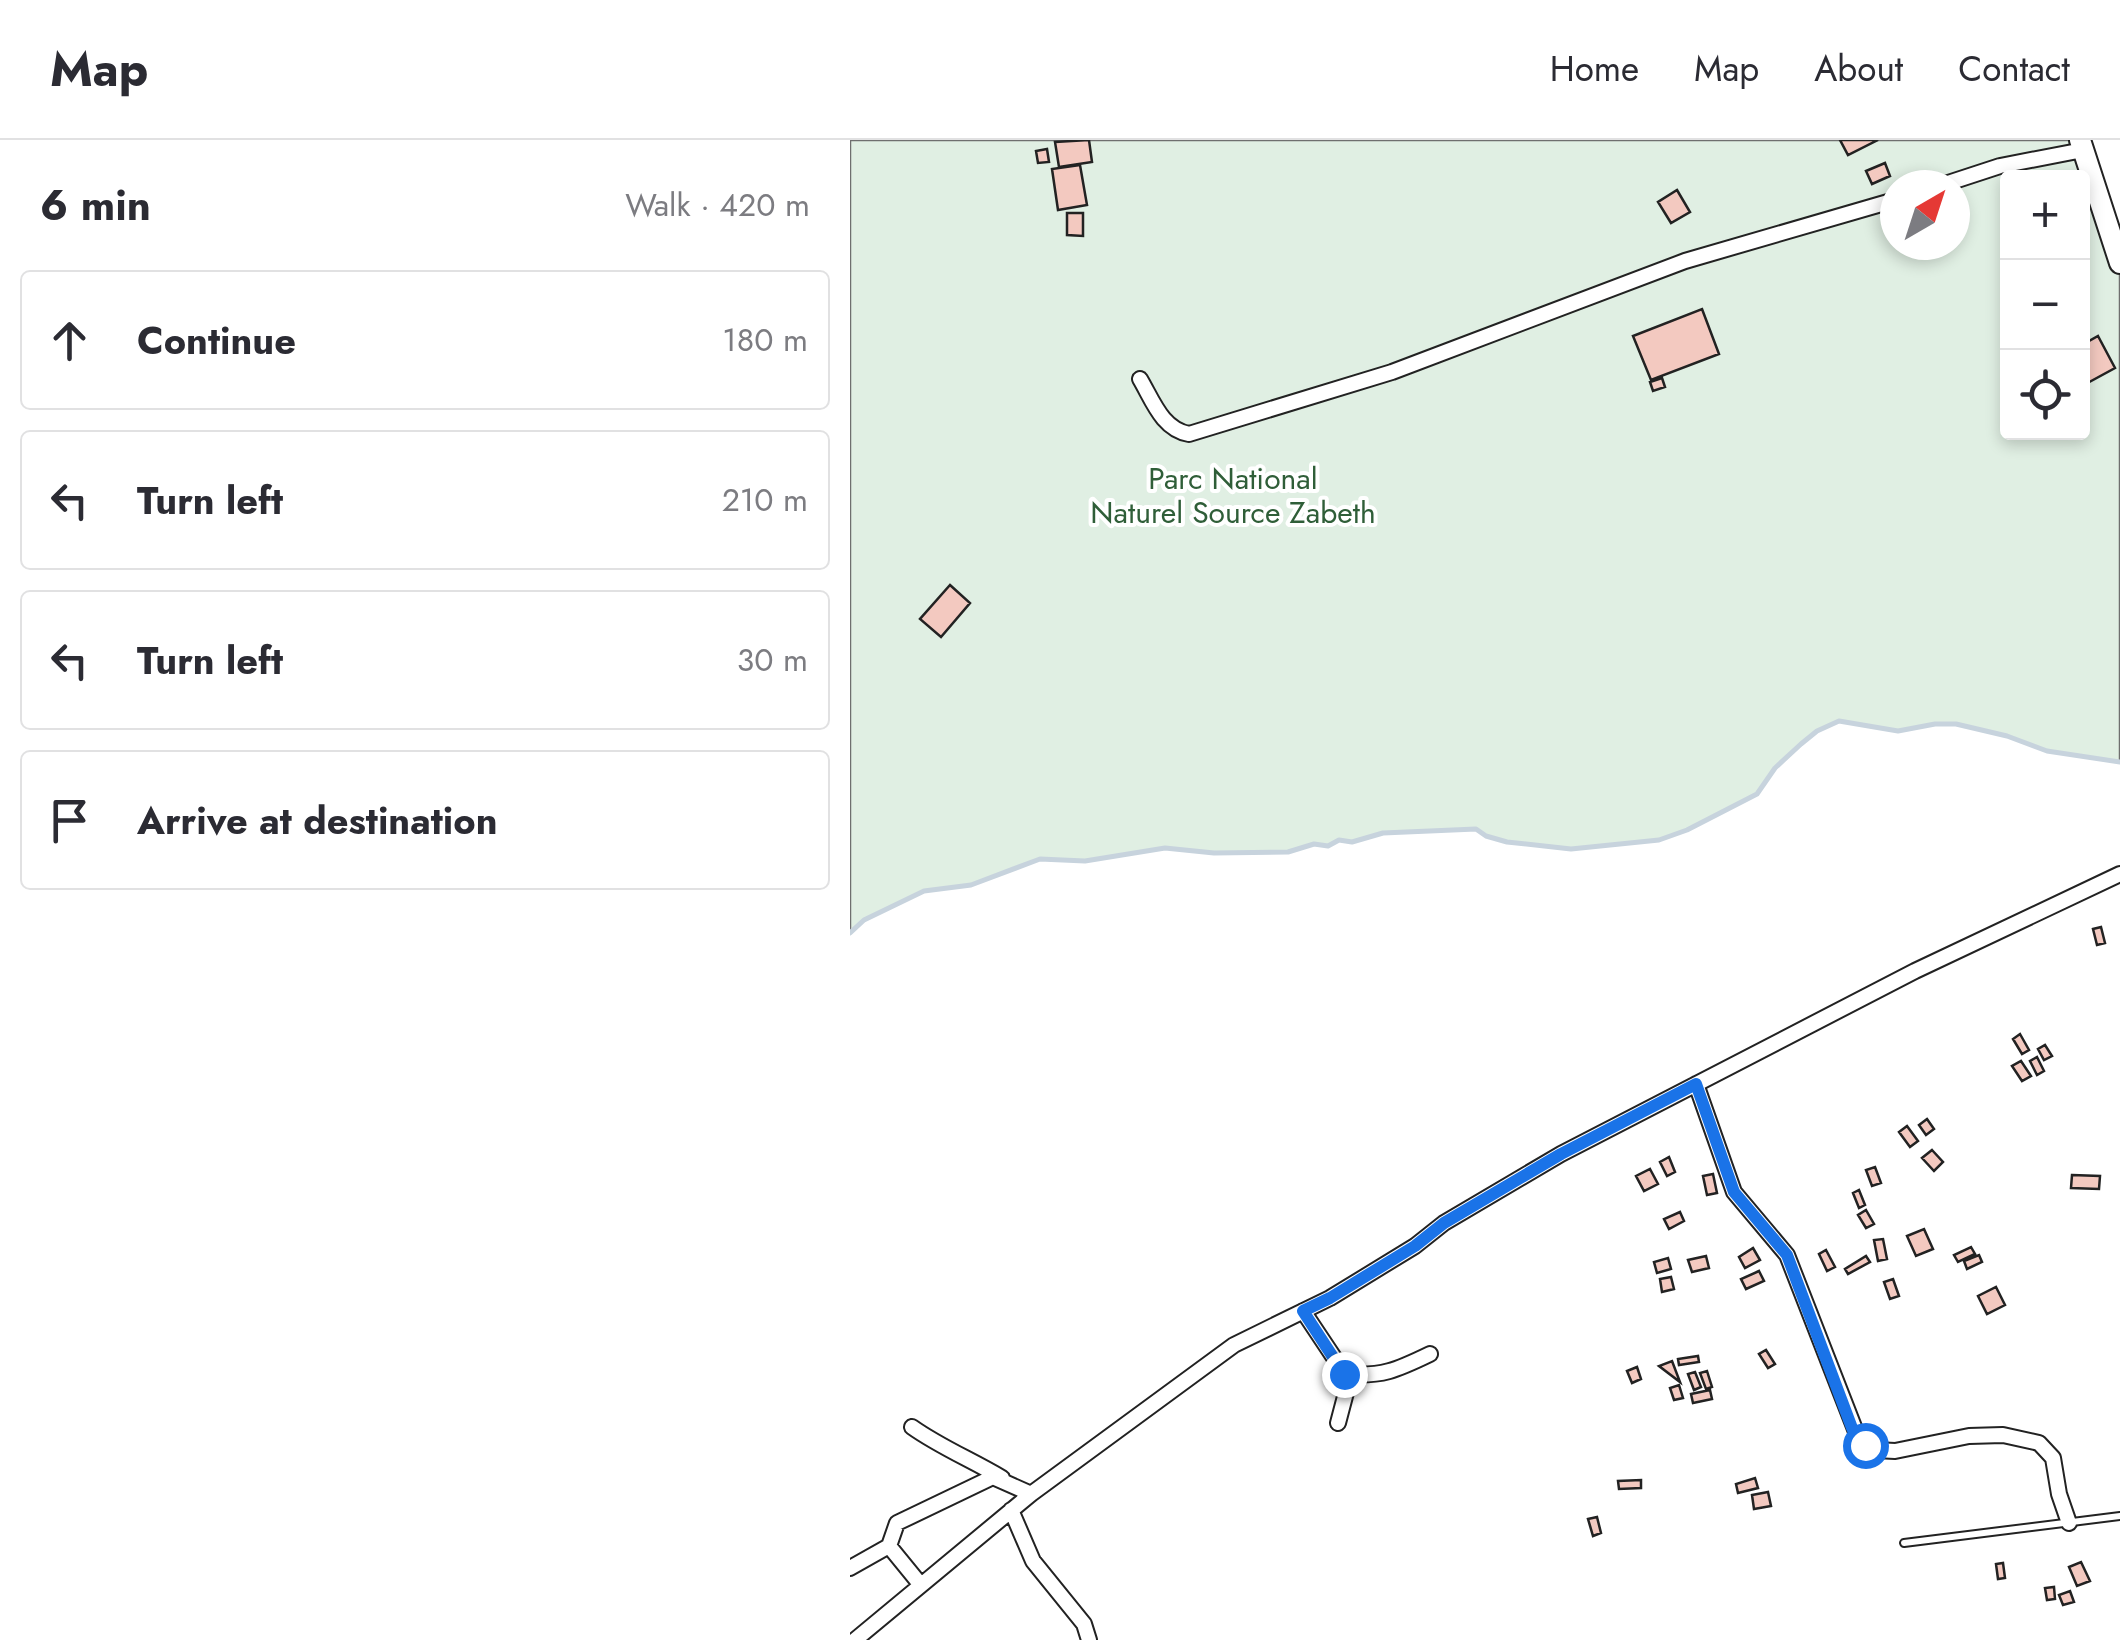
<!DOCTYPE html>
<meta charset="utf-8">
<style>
:root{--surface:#fff;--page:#f7f7f7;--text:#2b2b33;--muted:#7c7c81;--line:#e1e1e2}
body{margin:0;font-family:Jost,sans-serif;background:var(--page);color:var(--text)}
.controls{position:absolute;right:30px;top:30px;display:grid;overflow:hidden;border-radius:10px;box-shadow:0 5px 15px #0003}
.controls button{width:90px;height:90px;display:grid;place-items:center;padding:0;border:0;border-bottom:2px solid var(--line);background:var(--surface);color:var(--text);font:50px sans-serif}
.compass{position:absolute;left:1030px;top:30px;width:90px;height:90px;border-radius:50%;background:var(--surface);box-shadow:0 5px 15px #0003;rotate:39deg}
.stop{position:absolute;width:30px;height:30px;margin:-22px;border:8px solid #1a73e8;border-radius:50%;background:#fff}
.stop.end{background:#1a73e8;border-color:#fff;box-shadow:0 2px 10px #0008}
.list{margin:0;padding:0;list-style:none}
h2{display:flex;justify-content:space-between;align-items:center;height:130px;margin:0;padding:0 40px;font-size:42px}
h2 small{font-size:32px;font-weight:400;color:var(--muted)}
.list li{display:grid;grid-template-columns:65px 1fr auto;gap:30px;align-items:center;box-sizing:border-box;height:140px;margin:0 20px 20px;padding:0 20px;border:2px solid var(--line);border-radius:10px}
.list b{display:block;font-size:38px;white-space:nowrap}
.list em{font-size:32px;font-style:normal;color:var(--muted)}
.icon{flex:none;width:55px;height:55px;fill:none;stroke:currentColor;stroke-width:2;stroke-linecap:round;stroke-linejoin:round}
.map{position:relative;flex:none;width:1270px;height:1500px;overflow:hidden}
header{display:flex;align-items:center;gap:60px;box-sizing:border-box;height:140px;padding:0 50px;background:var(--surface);border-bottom:2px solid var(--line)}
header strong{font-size:48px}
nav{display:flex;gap:55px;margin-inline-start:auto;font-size:35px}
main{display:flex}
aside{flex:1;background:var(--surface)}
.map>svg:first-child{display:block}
</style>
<header>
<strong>Map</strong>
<nav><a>Home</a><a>Map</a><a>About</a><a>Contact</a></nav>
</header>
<main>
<aside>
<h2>6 min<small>Walk · 420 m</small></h2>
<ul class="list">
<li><svg class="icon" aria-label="ahead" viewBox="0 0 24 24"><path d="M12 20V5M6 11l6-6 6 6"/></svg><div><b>Continue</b></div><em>180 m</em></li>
<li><svg class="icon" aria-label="left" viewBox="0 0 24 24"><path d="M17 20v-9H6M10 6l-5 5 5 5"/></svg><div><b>Turn left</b></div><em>210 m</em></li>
<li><svg class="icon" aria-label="left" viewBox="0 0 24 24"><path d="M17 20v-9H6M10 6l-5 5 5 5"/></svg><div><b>Turn left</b></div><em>30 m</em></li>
<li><svg class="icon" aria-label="arrive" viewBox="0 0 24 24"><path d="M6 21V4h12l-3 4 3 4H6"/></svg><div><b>Arrive at destination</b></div></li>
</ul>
</aside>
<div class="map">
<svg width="1270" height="1500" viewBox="0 0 1270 1500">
<rect width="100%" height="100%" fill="#fff"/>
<path fill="#e0efe3" stroke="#6f6f6f" stroke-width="2.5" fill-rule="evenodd" d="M 0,0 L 1230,0 L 1270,123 L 1270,622 L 1197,611 L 1157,596 L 1106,584 L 1085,584 L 1048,591 L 989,581 L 967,591 L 951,604 L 925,628 L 907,654 L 837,690 L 809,700 L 721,709 L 657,702 L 636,696 L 626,689 L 533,693 L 502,702 L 489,700 L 478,706 L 464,704 L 438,712 L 364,713 L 315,708 L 235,721 L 190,719 L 121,745 L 74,751 L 14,780 L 0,793 ZM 1158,38 L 1232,38 L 1232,292 L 1158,292 ZM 1045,45 L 1105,45 L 1105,105 L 1045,105 Z"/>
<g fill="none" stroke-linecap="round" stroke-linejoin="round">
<path stroke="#c7d3dd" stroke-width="5" d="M 0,793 L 14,780 L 74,751 L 121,745 L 190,719 L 235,721 L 315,708 L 364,713 L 438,712 L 464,704 L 478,706 L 489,700 L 502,702 L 533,693 L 626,689 L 636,696 L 657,702 L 721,709 L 809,700 L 837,690 L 907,654 L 925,628 L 951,604 L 967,591 L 989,581 L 1048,591 L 1085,584 L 1106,584 L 1157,596 L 1197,611 L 1270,622"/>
</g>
<path fill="#f3c9c0" stroke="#222" stroke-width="2.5" d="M 239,0 L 242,22 L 209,27 L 205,2 Z
M 990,0 L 1028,0 L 998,15 Z
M 197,9 L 199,22 L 188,23 L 186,11 Z
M 1035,23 L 1040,36 L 1022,44 L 1016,31 Z
M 230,25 L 237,65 L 208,70 L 202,29 Z
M 827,50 L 840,72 L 821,83 L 808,62 Z
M 217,73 L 233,73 L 233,96 L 217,95 Z
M 852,169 L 869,214 L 801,240 L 783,196 Z
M 1248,196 L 1265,228 L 1232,246 L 1232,205 Z
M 812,238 L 815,247 L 803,251 L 800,242 Z
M 100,445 L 120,463 L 91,497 L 70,479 Z
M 1251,787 L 1255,803 L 1247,805 L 1243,789 Z
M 1170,894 L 1179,910 L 1172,914 L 1163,899 Z
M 1195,905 L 1202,916 L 1194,920 L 1188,909 Z
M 1187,917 L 1194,931 L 1187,935 L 1180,921 Z
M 1171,921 L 1181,936 L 1172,941 L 1162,926 Z
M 1077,979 L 1084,989 L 1076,995 L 1069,985 Z
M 1057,986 L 1068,1001 L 1060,1007 L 1049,992 Z
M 1082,1010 L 1093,1022 L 1084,1031 L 1072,1018 Z
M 819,1017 L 825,1032 L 817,1036 L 810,1022 Z
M 1025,1027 L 1031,1043 L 1022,1046 L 1016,1030 Z
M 800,1029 L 808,1044 L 794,1051 L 786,1036 Z
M 863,1034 L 867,1053 L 857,1055 L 853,1036 Z
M 1222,1035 L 1250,1036 L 1249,1049 L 1221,1048 Z
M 1009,1050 L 1015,1065 L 1009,1068 L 1003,1053 Z
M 1016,1070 L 1024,1084 L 1016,1088 L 1008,1075 Z
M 830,1072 L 834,1081 L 819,1089 L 814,1079 Z
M 1074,1089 L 1083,1109 L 1066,1116 L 1057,1096 Z
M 1033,1099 L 1037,1119 L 1028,1121 L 1024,1100 Z
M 1121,1107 L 1125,1114 L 1108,1122 L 1104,1115 Z
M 903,1108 L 910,1120 L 895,1128 L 889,1117 Z
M 976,1110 L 985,1127 L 977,1131 L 969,1114 Z
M 1129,1115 L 1132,1122 L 1117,1129 L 1114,1121 Z
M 856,1116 L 859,1128 L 842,1132 L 838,1120 Z
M 1016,1116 L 1020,1122 L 998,1134 L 995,1129 Z
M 818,1118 L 821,1129 L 807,1133 L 804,1122 Z
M 909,1131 L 914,1141 L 896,1149 L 891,1139 Z
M 821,1137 L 824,1149 L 812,1152 L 810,1139 Z
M 1043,1139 L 1049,1156 L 1040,1159 L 1034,1142 Z
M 1146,1147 L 1155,1165 L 1137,1174 L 1128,1156 Z
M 916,1210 L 925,1224 L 918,1228 L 909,1214 Z
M 848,1216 L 849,1222 L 829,1225 L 828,1219 Z
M 822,1221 L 830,1242 L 809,1226 Z
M 787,1227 L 791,1239 L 782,1243 L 777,1231 Z
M 857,1231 L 862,1247 L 856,1249 L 850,1233 Z
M 845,1232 L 851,1247 L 844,1250 L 838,1234 Z
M 829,1245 L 833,1258 L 824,1260 L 820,1248 Z
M 860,1250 L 862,1259 L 843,1263 L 841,1254 Z
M 905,1338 L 908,1348 L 888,1353 L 886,1344 Z
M 791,1340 L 791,1348 L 769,1349 L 768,1341 Z
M 918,1352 L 921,1366 L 904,1369 L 902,1355 Z
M 747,1377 L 751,1393 L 743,1396 L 738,1379 Z
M 1231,1422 L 1240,1441 L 1227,1446 L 1219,1427 Z
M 1153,1423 L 1155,1438 L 1148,1439 L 1146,1424 Z
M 1204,1447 L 1205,1459 L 1197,1460 L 1195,1448 Z
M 1220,1451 L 1224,1462 L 1213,1465 L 1209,1455 Z"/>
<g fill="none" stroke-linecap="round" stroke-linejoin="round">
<defs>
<path id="lane" d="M 1054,1403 L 1270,1376"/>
<path id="street" d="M 1092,45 L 1150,26 L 1233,10
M 290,239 C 303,261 312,289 339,294 L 542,232 L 835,121 L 1045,60
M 846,944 L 884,1052 L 937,1115 L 1008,1297 L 1026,1310 L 1045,1311 L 1119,1296 L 1153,1295 L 1189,1303 L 1203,1318 L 1209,1354 L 1219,1383
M 453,1171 L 495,1234 L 498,1245 L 488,1283
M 495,1234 C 532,1237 547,1230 580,1214
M 62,1287 C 90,1307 122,1320 152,1338
M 161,1370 L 183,1421 L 234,1484 L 239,1500
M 39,1406 L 70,1444
M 0,1428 L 39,1406 L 47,1383 L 143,1337 L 181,1354
M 5,1500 L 181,1354 L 384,1205 L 480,1158 L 565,1106 L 594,1083 L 711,1014 L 1065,831 L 1270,734"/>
<path id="primary" d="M 1230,0 L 1270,123"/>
</defs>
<use href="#lane" stroke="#222" stroke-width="10"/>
<use href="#street" stroke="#222" stroke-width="18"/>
<use href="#primary" stroke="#222" stroke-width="24"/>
<use href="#lane" stroke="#fff" stroke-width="6"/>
<use href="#street" stroke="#fff" stroke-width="14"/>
<use href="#primary" stroke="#fff" stroke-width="20"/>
</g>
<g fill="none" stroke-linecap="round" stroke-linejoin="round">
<path stroke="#1a73e8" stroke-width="12" d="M 494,1234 L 453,1171 L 480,1158 L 565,1106 L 594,1083 L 711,1014 L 846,944 L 884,1052 L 937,1115 L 1002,1288 L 1015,1305"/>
</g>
<g text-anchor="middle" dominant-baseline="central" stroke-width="8" stroke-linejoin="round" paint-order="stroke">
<g font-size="30" fill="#2f5e38" stroke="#fff">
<text x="383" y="338">Parc National<tspan x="383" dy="34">Naturel Source Zabeth</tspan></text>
</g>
</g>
</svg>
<div class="controls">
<button>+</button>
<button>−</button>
<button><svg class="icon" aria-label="locate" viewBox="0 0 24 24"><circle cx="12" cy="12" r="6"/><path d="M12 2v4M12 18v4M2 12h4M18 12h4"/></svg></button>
</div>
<svg class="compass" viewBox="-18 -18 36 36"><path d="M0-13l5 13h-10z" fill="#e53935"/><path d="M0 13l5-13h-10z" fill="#7c7c81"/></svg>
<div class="stop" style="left:1015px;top:1305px"></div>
<div class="stop end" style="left:494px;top:1234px"></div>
</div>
</main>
